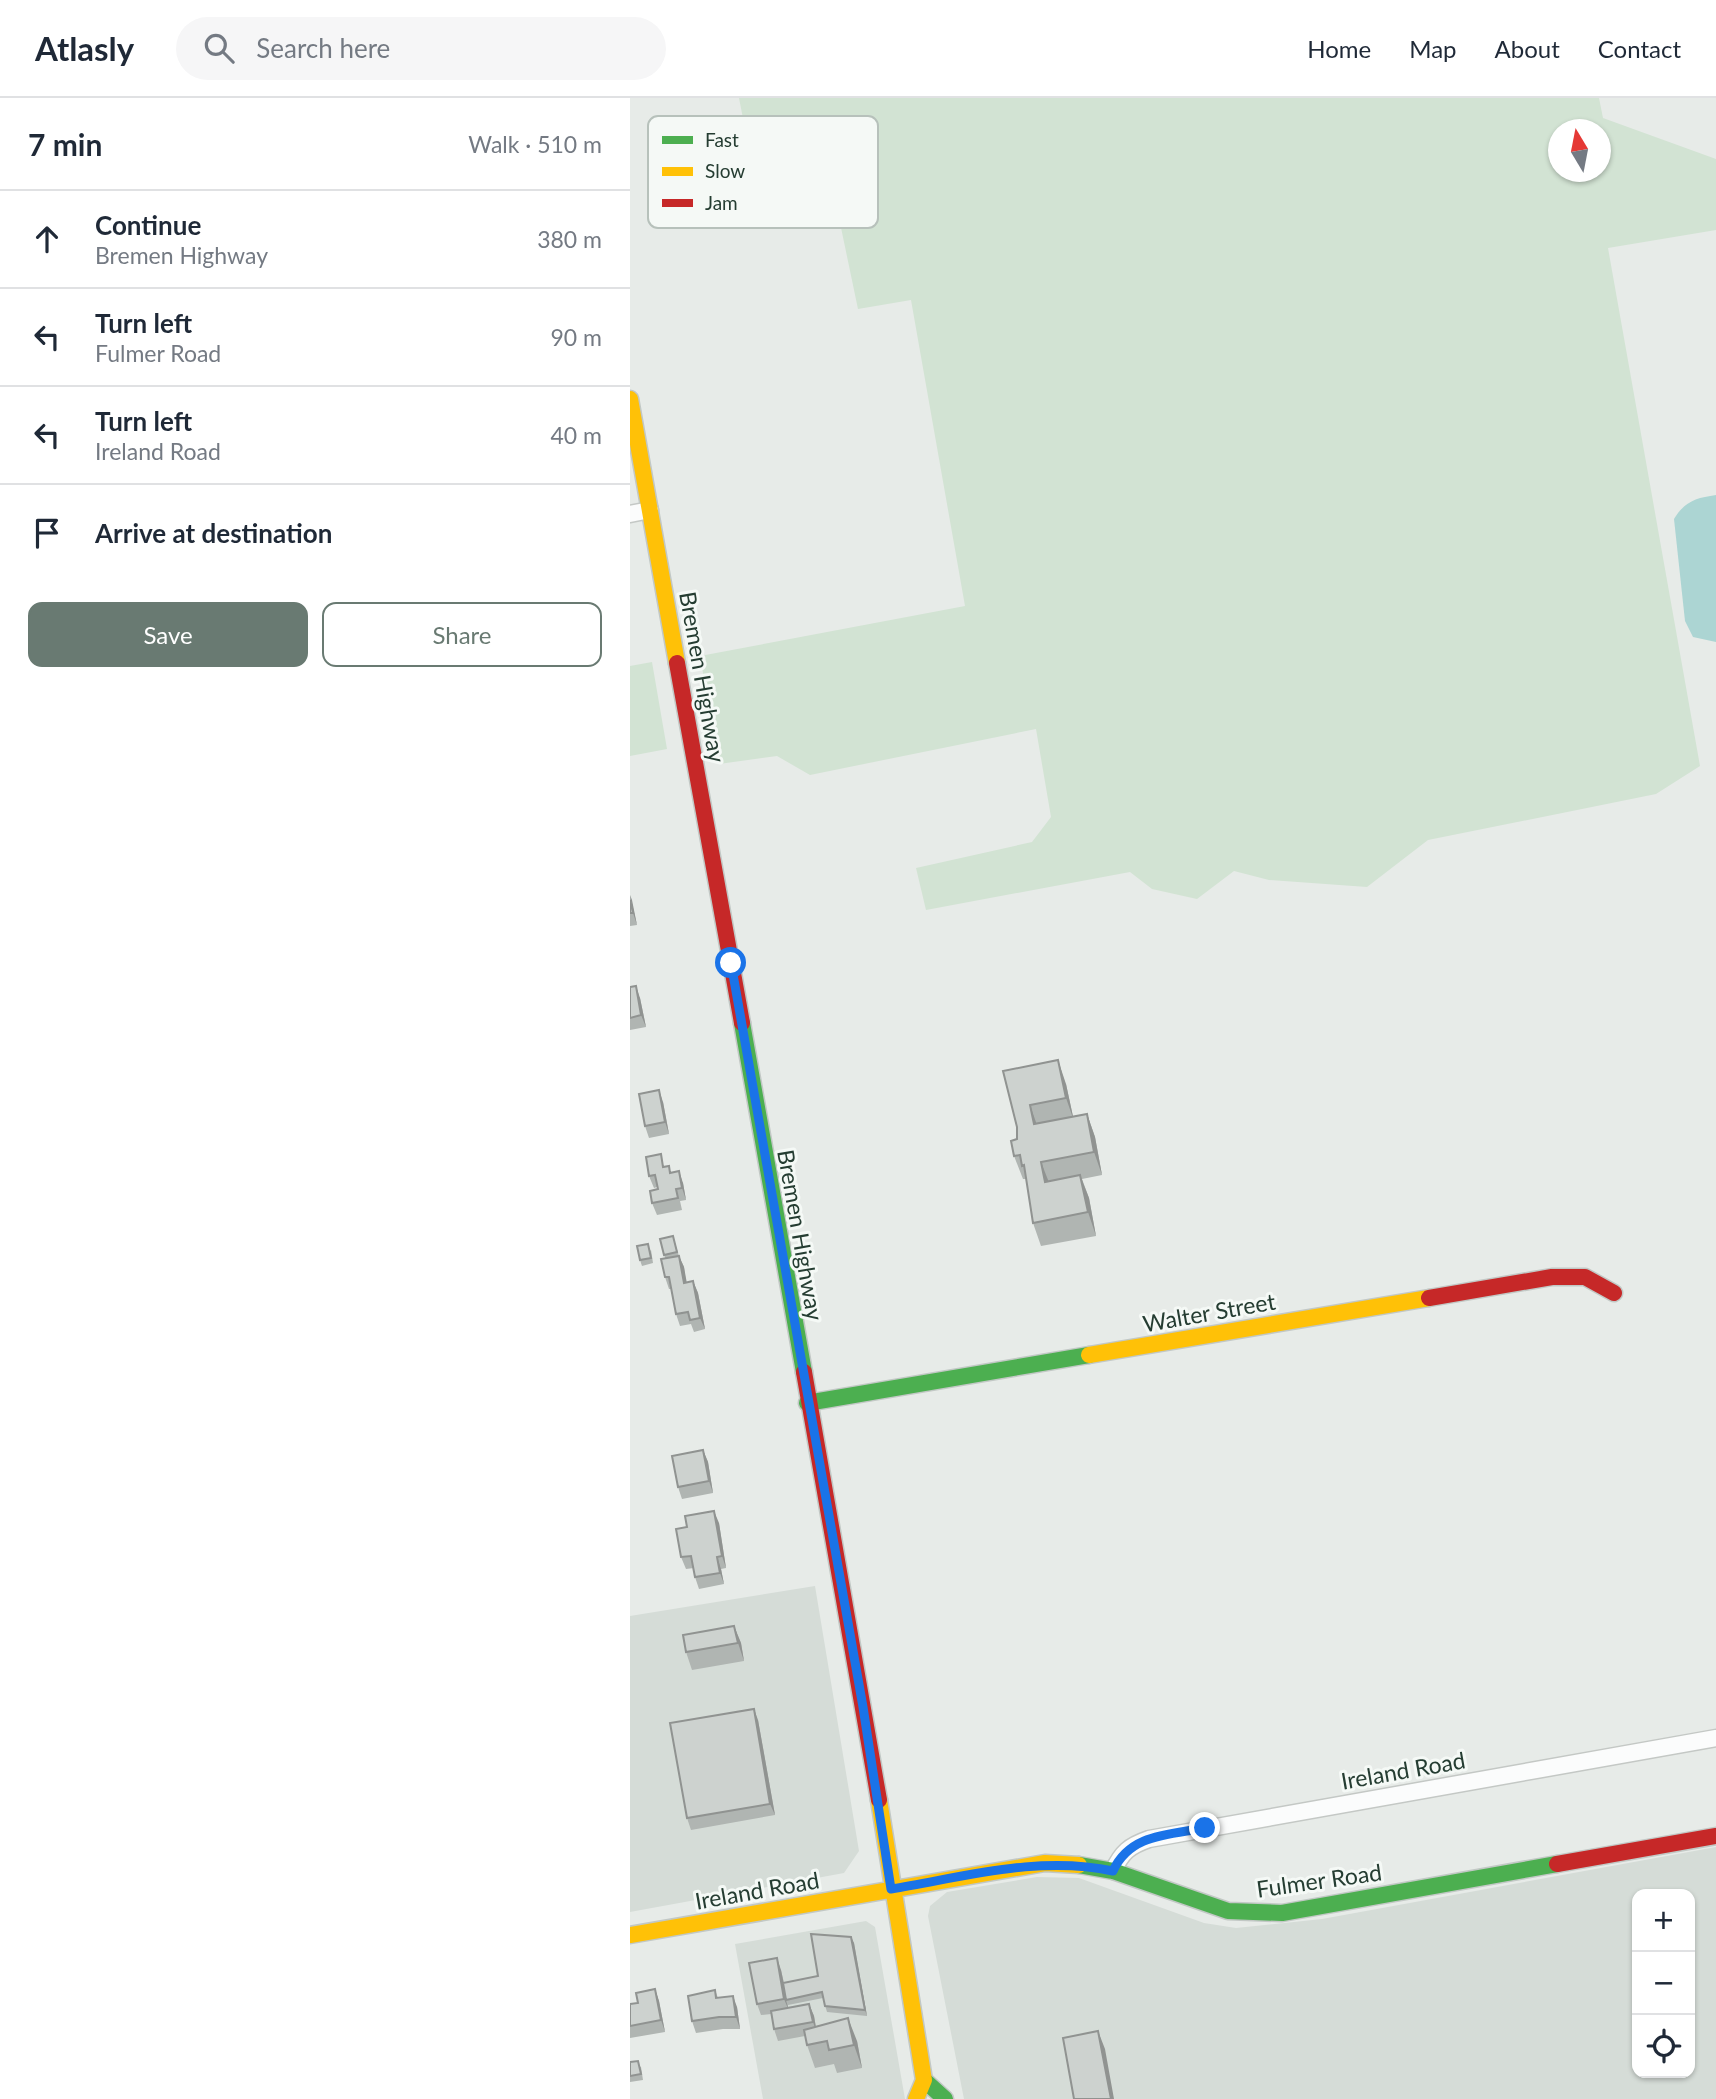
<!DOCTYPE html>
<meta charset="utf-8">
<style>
:root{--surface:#fff;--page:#f6f6f7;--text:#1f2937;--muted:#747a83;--line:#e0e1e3;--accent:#697a72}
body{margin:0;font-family:Lato,sans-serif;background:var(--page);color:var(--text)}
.controls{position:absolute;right:21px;bottom:21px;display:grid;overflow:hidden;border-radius:14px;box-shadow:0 2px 5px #0004}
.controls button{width:63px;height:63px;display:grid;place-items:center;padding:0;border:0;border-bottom:2px solid var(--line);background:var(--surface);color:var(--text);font:35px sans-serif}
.compass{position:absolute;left:918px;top:21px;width:63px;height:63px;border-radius:50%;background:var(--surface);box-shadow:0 2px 5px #0004;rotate:350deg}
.stop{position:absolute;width:21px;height:21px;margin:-16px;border:5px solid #1a73e8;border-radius:50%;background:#fff}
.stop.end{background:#1a73e8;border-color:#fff;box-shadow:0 2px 7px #0008}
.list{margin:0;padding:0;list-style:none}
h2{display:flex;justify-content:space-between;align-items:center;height:91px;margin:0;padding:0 28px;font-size:30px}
h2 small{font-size:23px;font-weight:400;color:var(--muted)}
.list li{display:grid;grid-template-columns:46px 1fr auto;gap:21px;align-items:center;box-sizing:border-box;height:98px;padding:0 28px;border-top:2px solid var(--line)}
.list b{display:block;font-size:26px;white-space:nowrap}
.list p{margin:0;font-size:23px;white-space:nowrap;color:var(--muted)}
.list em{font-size:23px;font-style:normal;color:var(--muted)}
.actions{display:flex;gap:14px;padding:21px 28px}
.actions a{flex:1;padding:16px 0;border:2px solid var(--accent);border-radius:14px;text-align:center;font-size:24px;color:var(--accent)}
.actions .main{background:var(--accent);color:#fff}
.icon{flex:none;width:38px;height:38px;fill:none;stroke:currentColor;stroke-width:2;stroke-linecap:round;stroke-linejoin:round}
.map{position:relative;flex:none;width:1086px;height:2001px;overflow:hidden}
header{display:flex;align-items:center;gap:42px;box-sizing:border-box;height:98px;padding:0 35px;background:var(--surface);border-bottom:2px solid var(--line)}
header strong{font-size:33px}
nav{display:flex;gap:38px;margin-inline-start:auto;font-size:24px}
.search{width:490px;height:63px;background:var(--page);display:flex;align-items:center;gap:18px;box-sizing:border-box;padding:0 24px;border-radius:38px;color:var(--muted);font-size:26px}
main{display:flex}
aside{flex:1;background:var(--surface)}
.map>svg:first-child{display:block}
</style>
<header>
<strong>Atlasly</strong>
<div class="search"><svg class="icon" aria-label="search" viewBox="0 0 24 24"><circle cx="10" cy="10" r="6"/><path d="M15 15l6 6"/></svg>Search here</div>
<nav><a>Home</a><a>Map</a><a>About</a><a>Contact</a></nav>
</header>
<main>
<aside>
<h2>7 min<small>Walk · 510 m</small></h2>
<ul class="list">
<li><svg class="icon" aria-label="ahead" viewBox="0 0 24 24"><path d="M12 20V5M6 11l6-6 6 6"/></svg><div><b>Continue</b><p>Bremen Highway</p></div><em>380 m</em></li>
<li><svg class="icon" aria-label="left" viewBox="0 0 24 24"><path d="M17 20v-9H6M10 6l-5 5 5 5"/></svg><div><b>Turn left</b><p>Fulmer Road</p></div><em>90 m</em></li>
<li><svg class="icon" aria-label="left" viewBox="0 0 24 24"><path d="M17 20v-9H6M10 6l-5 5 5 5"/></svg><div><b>Turn left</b><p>Ireland Road</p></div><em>40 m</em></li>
<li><svg class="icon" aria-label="arrive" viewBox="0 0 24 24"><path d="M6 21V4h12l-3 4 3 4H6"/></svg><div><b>Arrive at destination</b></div></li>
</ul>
<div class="actions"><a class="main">Save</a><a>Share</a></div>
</aside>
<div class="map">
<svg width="1086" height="2001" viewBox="0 0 1086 2001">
<rect width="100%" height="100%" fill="#e7ebe8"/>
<path fill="#d5dcd7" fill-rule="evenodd" d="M 185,1488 L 229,1753 L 214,1775 L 0,1814 L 0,1518 Z
M 1086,1749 L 1086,2001 L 334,2001 L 298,1818 L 300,1808 L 317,1794 L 407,1779 L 449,1780 L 574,1825 L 606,1830 L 692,1821 ZM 1007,1796 L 1060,1796 L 1060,1975 L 1007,1975 Z
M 236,1823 L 245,1829 L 275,2001 L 133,2001 L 105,1846 Z"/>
<path fill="#d2e3d3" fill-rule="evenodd" d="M 109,0 L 969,0 L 973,20 L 1086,61 L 1086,132 L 978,150 L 1070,668 L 1026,696 L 798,742 L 737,789 L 639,782 L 604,773 L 567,801 L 522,791 L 500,774 L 296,812 L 286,770 L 402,744 L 421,719 L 406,631 L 180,677 L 147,658 L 89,666 L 70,558 L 335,508 L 281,202 L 228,211 L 200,77 L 127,92 ZM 928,32 L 970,32 L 970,74 L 928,74 Z
M 22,564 L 37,651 L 0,658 L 0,568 Z"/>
<path fill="#acd5d3" d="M 1086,397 L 1086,544 L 1063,539 L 1055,523 L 1044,421 C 1055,403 1066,400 1086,397 Z"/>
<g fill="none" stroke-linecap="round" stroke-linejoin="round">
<defs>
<path id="street" d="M 0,416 L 20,412
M 483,1773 C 492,1754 499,1748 519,1741 L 1086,1640"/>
<path id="fast" d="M 112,925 L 174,1274
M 177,1305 L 459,1257
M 449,1767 L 483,1773 L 598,1813 L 652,1815 L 927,1766
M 294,1982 L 315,2001"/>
<path id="slow" d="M 0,301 L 47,565
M 459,1257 L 799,1200
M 249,1702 L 294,1982 L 286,2001
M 0,1837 L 415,1765 L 449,1767"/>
<path id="jam" d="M 47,565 L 112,925
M 799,1200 L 922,1179 L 955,1179 L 984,1195
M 174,1274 L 249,1702
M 927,1766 L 1086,1738"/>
</defs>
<use href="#street" stroke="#c4c8c5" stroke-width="19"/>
<use href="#fast" stroke="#c2c8c5" stroke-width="19"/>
<use href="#slow" stroke="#c2c8c5" stroke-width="19"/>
<use href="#jam" stroke="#c2c8c5" stroke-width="19"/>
<use href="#street" stroke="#fbfcfc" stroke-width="16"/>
<use href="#fast" stroke="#4caf50" stroke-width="16"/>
<use href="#slow" stroke="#ffc107" stroke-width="16"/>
<use href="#jam" stroke="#c62828" stroke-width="16"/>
</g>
<path fill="#b0b5b2" d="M 0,797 L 7,827 L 0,828 Z
M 0,889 L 10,900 L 16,929 L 0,932 Z
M 373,973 L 436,986 L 443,1019 L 457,1016 L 465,1039 L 472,1077 L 452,1081 L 459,1100 L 466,1138 L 411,1148 L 403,1125 L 396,1081 L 393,1081 L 384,1058 L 387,1041 L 387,1029 Z
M 33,1004 L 39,1036 L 19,1040 L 15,1028 Z
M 35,1068 L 53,1085 L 56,1102 L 50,1103 L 52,1112 L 27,1117 L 22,1105 L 28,1091 L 27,1089 L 24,1090 L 19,1078 Z
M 43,1138 L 49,1158 L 54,1169 L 56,1185 L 63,1183 L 68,1195 L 75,1231 L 64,1234 L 61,1226 L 50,1228 L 46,1216 L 41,1191 L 39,1191 L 35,1179 L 35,1160 L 30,1141 Z
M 21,1152 L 23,1165 L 12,1168 L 10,1162 Z
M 73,1352 L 78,1364 L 83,1395 L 52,1401 L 48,1389 Z
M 89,1425 L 96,1470 L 91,1471 L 94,1486 L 69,1491 L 65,1479 L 64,1470 L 56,1471 L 51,1459 Z
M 104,1528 L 111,1545 L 114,1563 L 62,1572 L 56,1554 Z
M 128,1622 L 145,1717 L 61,1732 L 57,1720 Z
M 221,1839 L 224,1845 L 237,1918 L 197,1914 L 193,1900 L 158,1907 L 158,1910 L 179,1906 L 184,1918 L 186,1929 L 227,1943 L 232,1970 L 207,1975 L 204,1966 L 185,1970 L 177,1947 L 175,1938 L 148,1943 L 144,1931 L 141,1916 L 131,1917 L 127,1906 L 151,1872 L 154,1885 L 188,1878 Z
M 25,1891 L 29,1903 L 35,1934 L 0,1940 L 0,1906 L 8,1905 Z
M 85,1892 L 88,1900 L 107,1909 L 110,1931 L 93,1931 L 66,1935 L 62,1923 Z
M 0,1964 L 11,1969 L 13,1982 L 0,1984 Z"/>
<path fill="#909391" d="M 0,797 L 2,802 L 7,827 L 3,815 Z
M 6,888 L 10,900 L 16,929 L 11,917 Z
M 428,962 L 436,986 L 444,1023 L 436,1000 Z
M 29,992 L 33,1004 L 39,1036 L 35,1024 Z
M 400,1007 L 408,1030 L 404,1026 Z
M 457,1016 L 465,1039 L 472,1077 L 464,1054 Z
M 411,1064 L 420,1087 L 415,1084 Z
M 49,1073 L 53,1085 L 56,1102 L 52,1090 Z
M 450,1077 L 459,1100 L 466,1138 L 458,1114 Z
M 49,1158 L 54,1169 L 59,1197 L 54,1185 Z
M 63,1183 L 68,1195 L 75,1231 L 70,1220 Z
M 73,1352 L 78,1364 L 83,1395 L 79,1383 Z
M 84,1413 L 89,1425 L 96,1470 L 92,1458 Z
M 87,1459 L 91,1471 L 94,1486 L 90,1475 Z
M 104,1528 L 111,1545 L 114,1563 L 108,1545 Z
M 124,1611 L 128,1622 L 145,1717 L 140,1706 Z
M 221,1839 L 224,1845 L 237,1918 L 235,1912 Z
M 147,1860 L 151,1872 L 157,1901 L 156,1902 L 159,1913 L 154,1901 Z
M 25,1891 L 29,1903 L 35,1934 L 31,1922 Z
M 103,1898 L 107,1909 L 110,1931 L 106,1919 Z
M 179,1906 L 184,1918 L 187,1936 L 183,1924 Z
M 218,1920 L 227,1943 L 232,1970 L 224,1947 Z
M 468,1933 L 475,1951 L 484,2001 L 481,2001 Z"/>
<path fill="#cdd2cf" stroke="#909391" stroke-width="2" d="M 0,802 L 3,815 L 0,815 Z
M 6,888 L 11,917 L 0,920 L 0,889 Z
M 428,962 L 436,1000 L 400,1007 L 404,1026 L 457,1016 L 464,1054 L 411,1064 L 415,1084 L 450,1077 L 458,1114 L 403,1125 L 394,1067 L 392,1068 L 390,1057 L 384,1058 L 381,1043 L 387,1041 L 387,1029 L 373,973 Z
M 29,992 L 35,1024 L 15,1028 L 9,996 Z
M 31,1056 L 33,1069 L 39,1068 L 40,1075 L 49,1073 L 52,1090 L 46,1091 L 48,1100 L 22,1105 L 20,1093 L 28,1091 L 25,1077 L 19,1078 L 16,1059 Z
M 43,1138 L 47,1154 L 34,1157 L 30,1141 Z
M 18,1146 L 21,1160 L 10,1162 L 7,1148 Z
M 49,1158 L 54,1185 L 63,1183 L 70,1220 L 60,1222 L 58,1214 L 46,1216 L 39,1179 L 35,1179 L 31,1161 Z
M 73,1352 L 79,1383 L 48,1389 L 42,1358 Z
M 84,1413 L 92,1458 L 87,1459 L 90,1475 L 65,1479 L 61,1458 L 51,1459 L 46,1431 L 57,1429 L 55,1418 Z
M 104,1528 L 108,1545 L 56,1554 L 53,1537 Z
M 124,1611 L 140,1706 L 57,1720 L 40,1625 Z
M 181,1836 L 221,1839 L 235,1912 L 195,1908 L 192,1894 L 156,1902 L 153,1885 L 188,1878 Z
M 147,1860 L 154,1901 L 127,1906 L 119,1865 Z
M 25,1891 L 31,1922 L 0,1928 L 0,1906 L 8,1905 L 6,1895 Z
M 85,1892 L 86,1900 L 103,1898 L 106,1919 L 89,1919 L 62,1923 L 58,1898 Z
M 179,1906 L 183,1924 L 144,1931 L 141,1913 Z
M 218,1920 L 224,1947 L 199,1952 L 197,1943 L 177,1947 L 174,1932 Z
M 468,1933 L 481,2001 L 444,2001 L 433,1940 Z
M 8,1963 L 11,1976 L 0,1978 L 0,1964 Z"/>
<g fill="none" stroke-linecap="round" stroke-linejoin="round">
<path stroke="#1a73e8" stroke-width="9" d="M 101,865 L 233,1609 L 261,1791 C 335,1779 409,1757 483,1773 C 500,1736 538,1737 575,1730"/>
</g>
<g text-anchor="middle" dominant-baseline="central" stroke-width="6" stroke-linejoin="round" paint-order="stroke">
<g font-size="23" fill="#253d32" stroke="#f5f9f6">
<text transform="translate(73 579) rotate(80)">Bremen Highway</text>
<text transform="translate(171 1137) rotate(80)">Bremen Highway</text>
<text transform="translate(579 1214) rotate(-10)">Walter Street</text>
<text transform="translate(773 1672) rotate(-10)">Ireland Road</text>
<text transform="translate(689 1782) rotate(-8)">Fulmer Road</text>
<text transform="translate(127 1792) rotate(-10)">Ireland Road</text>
</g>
</g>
<rect x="18" y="18" width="230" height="112" rx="10" fill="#f5f9f6" stroke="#b7c1bb" stroke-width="2"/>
<rect x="32" y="38" width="31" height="8" fill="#4caf50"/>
<rect x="32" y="69" width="31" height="9" fill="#ffc107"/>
<rect x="32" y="101" width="31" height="8" fill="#c62828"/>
<g font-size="19" fill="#253d32">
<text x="75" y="49">Fast</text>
<text x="75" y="80">Slow</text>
<text x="75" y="112">Jam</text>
</g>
</svg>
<div class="controls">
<button>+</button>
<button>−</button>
<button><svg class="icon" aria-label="locate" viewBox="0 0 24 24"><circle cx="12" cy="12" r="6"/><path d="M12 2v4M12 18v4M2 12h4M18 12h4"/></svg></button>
</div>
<svg class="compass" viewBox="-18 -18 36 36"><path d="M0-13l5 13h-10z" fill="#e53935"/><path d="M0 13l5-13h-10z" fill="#747a83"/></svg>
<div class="stop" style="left:101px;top:865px"></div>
<div class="stop end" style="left:575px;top:1730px"></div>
</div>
</main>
